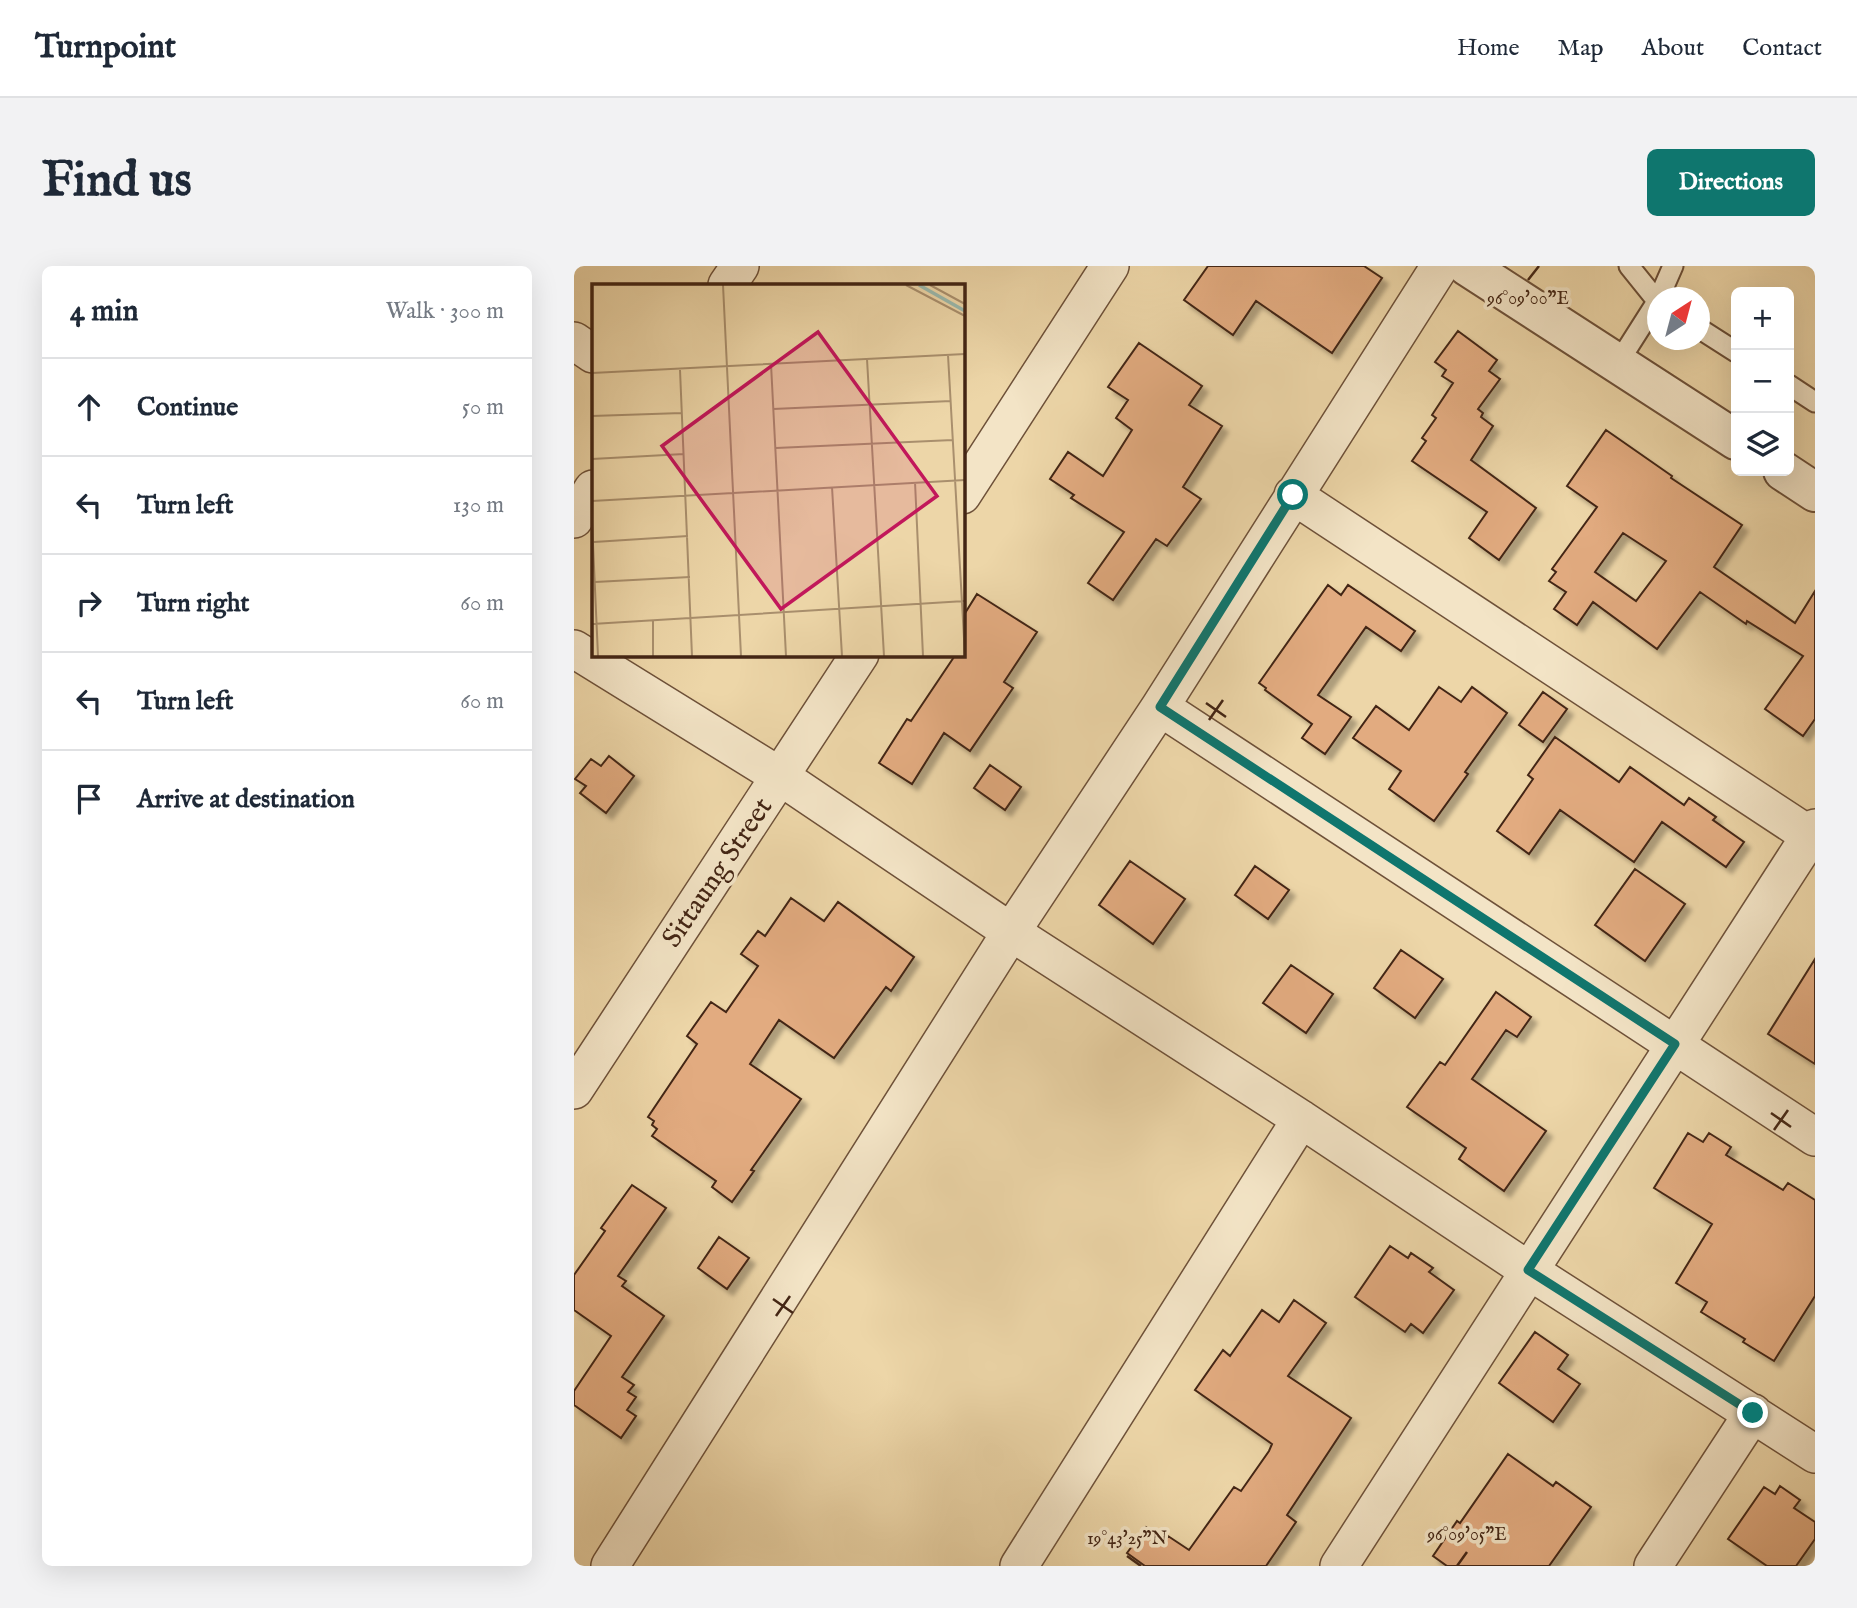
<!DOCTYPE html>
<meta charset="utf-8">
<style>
:root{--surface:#fff;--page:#f2f2f3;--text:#1f2937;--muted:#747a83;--line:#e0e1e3;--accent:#0f766e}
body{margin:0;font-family:"IM FELL English",serif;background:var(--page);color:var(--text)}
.controls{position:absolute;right:21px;top:21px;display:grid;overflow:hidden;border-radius:10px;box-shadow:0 7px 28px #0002}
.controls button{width:63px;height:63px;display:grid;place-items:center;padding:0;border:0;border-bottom:2px solid var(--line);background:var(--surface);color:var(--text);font:35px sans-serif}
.compass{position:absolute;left:1073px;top:21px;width:63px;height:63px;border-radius:50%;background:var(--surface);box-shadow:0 7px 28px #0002;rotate:36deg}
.stop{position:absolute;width:21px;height:21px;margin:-16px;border:5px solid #0f766e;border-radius:50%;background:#fff}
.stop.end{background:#0f766e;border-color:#fff;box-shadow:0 2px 7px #0008}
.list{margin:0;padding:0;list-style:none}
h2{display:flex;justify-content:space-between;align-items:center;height:91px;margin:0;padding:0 28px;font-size:30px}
h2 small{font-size:23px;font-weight:400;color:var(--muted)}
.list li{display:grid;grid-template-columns:46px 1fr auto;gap:21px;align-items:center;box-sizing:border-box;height:98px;padding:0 28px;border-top:2px solid var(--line)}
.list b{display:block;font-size:26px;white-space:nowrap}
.list em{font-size:23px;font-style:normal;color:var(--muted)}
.icon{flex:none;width:38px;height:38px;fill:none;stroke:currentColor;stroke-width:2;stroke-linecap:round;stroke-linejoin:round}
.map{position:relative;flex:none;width:1241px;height:1300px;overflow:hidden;border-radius:10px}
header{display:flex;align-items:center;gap:42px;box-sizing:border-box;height:98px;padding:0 35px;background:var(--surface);border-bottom:2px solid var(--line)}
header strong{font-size:33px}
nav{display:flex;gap:38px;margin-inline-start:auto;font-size:24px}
.intro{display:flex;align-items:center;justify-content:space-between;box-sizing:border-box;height:168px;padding:0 42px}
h1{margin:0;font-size:49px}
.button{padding:18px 32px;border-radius:10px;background:var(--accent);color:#fff;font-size:24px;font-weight:700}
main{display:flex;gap:42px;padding:0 42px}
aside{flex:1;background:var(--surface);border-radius:10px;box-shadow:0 7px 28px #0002}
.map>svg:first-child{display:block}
</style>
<header>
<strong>Turnpoint</strong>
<nav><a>Home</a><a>Map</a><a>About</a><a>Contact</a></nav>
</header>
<div class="intro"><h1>Find us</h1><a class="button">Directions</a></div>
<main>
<aside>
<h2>4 min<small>Walk · 300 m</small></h2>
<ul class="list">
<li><svg class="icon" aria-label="ahead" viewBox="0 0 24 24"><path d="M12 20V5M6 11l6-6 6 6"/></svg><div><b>Continue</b></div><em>50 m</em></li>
<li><svg class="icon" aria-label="left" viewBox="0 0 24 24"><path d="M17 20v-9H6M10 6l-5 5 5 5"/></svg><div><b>Turn left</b></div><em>130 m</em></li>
<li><svg class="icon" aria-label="right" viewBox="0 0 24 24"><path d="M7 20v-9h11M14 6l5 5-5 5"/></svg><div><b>Turn right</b></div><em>60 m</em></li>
<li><svg class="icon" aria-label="left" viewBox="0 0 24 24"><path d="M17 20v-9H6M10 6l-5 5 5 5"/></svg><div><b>Turn left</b></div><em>60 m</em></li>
<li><svg class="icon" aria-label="arrive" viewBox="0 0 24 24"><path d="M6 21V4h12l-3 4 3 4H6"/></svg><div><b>Arrive at destination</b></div></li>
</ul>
</aside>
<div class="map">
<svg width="1241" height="1300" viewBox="0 0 1241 1300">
<defs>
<filter id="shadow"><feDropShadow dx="6" dy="6" stdDeviation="2" flood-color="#0004"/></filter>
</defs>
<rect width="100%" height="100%" fill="#edd6a8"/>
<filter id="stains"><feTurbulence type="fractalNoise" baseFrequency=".00286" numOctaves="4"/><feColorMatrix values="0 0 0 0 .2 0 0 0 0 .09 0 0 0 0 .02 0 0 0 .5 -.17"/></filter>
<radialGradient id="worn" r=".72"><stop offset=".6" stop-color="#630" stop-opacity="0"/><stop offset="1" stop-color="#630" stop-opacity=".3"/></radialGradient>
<path fill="#e2ab80" stroke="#432514" stroke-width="2" fill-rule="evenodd" filter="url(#shadow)" d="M 634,0 L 790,0 L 808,12 L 758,87 L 682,35 L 659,69 L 610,34 Z
M 884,65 L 923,94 L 915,105 L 926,113 L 904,143 L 909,147 L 907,151 L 919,160 L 897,194 L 962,242 L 925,294 L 895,272 L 913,246 L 838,195 L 852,175 L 848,172 L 862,152 L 858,149 L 879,117 L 868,110 L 872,104 L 861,96 Z
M 565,77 L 628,120 L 615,139 L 648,160 L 609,221 L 627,233 L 593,280 L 582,273 L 539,334 L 514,317 L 550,266 L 497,232 L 500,229 L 476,213 L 494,186 L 529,210 L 558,164 L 542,152 L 554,134 L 534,121 Z
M 1032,164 L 1098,210 L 1097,212 L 1168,259 L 1140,301 L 1221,357 L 1241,325 L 1241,453 L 1229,470 L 1191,443 L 1229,390 L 1173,355 L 1172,358 L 1126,326 L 1083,383 L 1019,336 L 1003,359 L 980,343 L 992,326 L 975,315 L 982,306 L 978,303 L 1023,241 L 993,220 ZM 1049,267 L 1092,295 L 1062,335 L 1021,306 Z
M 754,319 L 767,329 L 774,319 L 841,365 L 827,385 L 792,361 L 744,429 L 777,451 L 751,488 L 728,472 L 738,458 L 691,424 L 692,422 L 685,417 Z
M 403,328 L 463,366 L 430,416 L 439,422 L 396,485 L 370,467 L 338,518 L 305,497 L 333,453 L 337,455 L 382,388 L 388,388 L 388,352 Z
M 865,421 L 887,436 L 898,421 L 933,447 L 891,506 L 894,508 L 860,555 L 815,523 L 827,505 L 779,472 L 802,440 L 835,464 Z
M 969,426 L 993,443 L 969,476 L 945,459 Z
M 981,471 L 1045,516 L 1056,501 L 1110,539 L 1115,532 L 1142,551 L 1139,554 L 1170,576 L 1152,601 L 1088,556 L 1060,596 L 986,544 L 955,588 L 923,565 L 959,513 L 954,509 Z
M 35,490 L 60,510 L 32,547 L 6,527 L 12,520 L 1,513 L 17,493 L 27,500 Z
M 416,499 L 447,521 L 431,544 L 400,522 Z
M 556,595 L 611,633 L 579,678 L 525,639 Z
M 681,600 L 715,624 L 694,653 L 661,629 Z
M 1061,603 L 1111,638 L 1071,695 L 1021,659 Z
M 217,632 L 250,655 L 264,636 L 340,691 L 317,725 L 312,721 L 260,792 L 205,754 L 176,798 L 227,833 L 177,904 L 180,905 L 158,936 L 138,921 L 142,915 L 78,870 L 83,863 L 78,859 L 80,855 L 74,851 L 123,778 L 113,770 L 137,736 L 152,746 L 184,700 L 167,688 L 184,665 L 191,670 Z
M 827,684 L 869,713 L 841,752 L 800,722 Z
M 1241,693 L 1241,798 L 1194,768 Z
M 717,699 L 759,728 L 732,767 L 689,737 Z
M 922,726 L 957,751 L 943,771 L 932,764 L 898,813 L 972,865 L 930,925 L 885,893 L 892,882 L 833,841 L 866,796 L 871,799 Z
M 1114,867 L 1129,876 L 1135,867 L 1157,881 L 1152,889 L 1209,924 L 1214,917 L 1241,934 L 1241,1030 L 1200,1095 L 1169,1076 L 1171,1073 L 1127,1046 L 1133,1036 L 1102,1017 L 1138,958 L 1080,922 Z
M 58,919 L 92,942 L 44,1010 L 52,1015 L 48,1020 L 90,1050 L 48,1111 L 60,1119 L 54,1126 L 62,1131 L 53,1144 L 62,1150 L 47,1172 L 0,1139 L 0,1125 L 37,1070 L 0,1044 L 0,1009 L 31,965 L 27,962 Z
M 145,971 L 175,992 L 153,1023 L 124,1002 Z
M 816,980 L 834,992 L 837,987 L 859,1002 L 855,1006 L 880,1024 L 849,1067 L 837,1058 L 831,1066 L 781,1031 Z
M 720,1034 L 752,1057 L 714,1110 L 777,1152 L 713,1249 L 722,1256 L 692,1300 L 571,1300 L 553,1287 L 572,1261 L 591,1274 L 594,1270 L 615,1284 L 660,1221 L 667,1225 L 695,1185 L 698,1178 L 621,1124 L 649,1084 L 656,1090 L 688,1044 L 705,1056 Z
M 961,1066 L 994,1089 L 984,1103 L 1006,1118 L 979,1156 L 925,1117 Z
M 934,1188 L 979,1220 L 982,1216 L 1017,1241 L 975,1300 L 873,1300 L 859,1290 L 883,1255 L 886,1257 Z
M 1206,1220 L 1226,1234 L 1220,1242 L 1241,1256 L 1241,1273 L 1222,1300 L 1193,1300 L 1154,1273 L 1190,1221 L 1201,1228 Z"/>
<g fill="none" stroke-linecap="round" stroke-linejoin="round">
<defs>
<path id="service" d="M 1055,0 L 1084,36
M 1085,32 L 1099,0
M 1126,63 L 1162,86
M 1044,97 L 1084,34
M 1215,119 L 1241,136"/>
<path id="minor" d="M 153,19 L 166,0
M 0,75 L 19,88
M 388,229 L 536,0
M 719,229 L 1241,573
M 0,253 L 19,223
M 0,383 L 207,511 L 437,666 L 727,853 L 954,1004 L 1241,1188
M 586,441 L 1241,871
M 0,824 L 286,388
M 36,1300 L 437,666 L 586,441 L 866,0
M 445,1300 L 727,853
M 765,1300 L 1241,562
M 1079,1300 L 1179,1147"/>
<path id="tertiary" d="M 893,0 L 1162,174
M 1209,205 L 1241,226"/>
</defs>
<use href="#service" stroke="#6e5139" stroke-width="23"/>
<use href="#minor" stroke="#6e5139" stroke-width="40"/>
<use href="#tertiary" stroke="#6e5139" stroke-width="42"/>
<use href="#service" stroke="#f3e4c6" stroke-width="19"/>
<use href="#minor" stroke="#f3e4c6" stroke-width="37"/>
<use href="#tertiary" stroke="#f3e4c6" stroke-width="38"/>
</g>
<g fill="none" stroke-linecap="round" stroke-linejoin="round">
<path stroke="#0f766e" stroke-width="9" d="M 719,229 L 586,441 L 1101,778 L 954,1004 L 1179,1147"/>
</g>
<path fill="none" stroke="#432514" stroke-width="2.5" d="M 954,14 L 965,0M 632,437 L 652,451M 635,454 L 649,434M 1197,847 L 1217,861M 1200,864 L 1214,844M 199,1033 L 219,1047M 202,1050 L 216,1030M 553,1290 L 567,1300M 883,1300 L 893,1286"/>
<g text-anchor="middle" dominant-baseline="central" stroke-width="7" stroke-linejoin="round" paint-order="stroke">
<g font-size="28" fill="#432514" stroke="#f3e4c6">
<text transform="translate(144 607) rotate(-56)">Sittaung Street</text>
</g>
</g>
<g transform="translate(18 18)">
<rect width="373" height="373" fill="#edd6a8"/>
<path fill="none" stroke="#9ab9ad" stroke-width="3.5" d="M 327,1 L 373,27"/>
<path fill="none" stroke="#a98f6d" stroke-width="2" d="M 131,1 L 149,372M 314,1 L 373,32M 338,1 L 373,20M 356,71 L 373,372M 275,75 L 292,372M 179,80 L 194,372M 88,86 L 100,372M 0,89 L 373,70M 181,125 L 359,117M 0,132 L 90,129M 184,164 L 361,156M 0,175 L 92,170M 323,198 L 331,372M 240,203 L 250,372M 0,217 L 373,196M 0,238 L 6,372M 2,258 L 96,252M 3,298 L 98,293M 61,337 L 61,372M 0,340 L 373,317"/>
<path fill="#c2185b" fill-opacity="0.15" stroke="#c2185b" stroke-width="3.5" d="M 226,48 L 345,212 L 189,325 L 70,162 Z"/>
<rect width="373" height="373" fill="none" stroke="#432514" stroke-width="3.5"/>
</g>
<g font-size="18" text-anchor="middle" fill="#432514" stroke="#f3e4c6" stroke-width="7" stroke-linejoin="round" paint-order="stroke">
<text x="954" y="38">96°09'00"E</text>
<text x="893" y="1274">96°09'05"E</text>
<text x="553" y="1278">19°43'25"N</text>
</g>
<rect width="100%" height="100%" filter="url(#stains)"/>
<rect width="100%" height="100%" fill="url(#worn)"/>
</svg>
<div class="controls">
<button>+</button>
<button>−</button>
<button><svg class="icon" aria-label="layers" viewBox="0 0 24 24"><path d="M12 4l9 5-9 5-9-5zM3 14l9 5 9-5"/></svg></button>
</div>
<svg class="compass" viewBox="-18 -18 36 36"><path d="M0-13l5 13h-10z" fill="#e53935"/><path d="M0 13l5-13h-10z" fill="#747a83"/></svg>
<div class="stop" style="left:719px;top:229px"></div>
<div class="stop end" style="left:1179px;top:1147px"></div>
</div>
</main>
